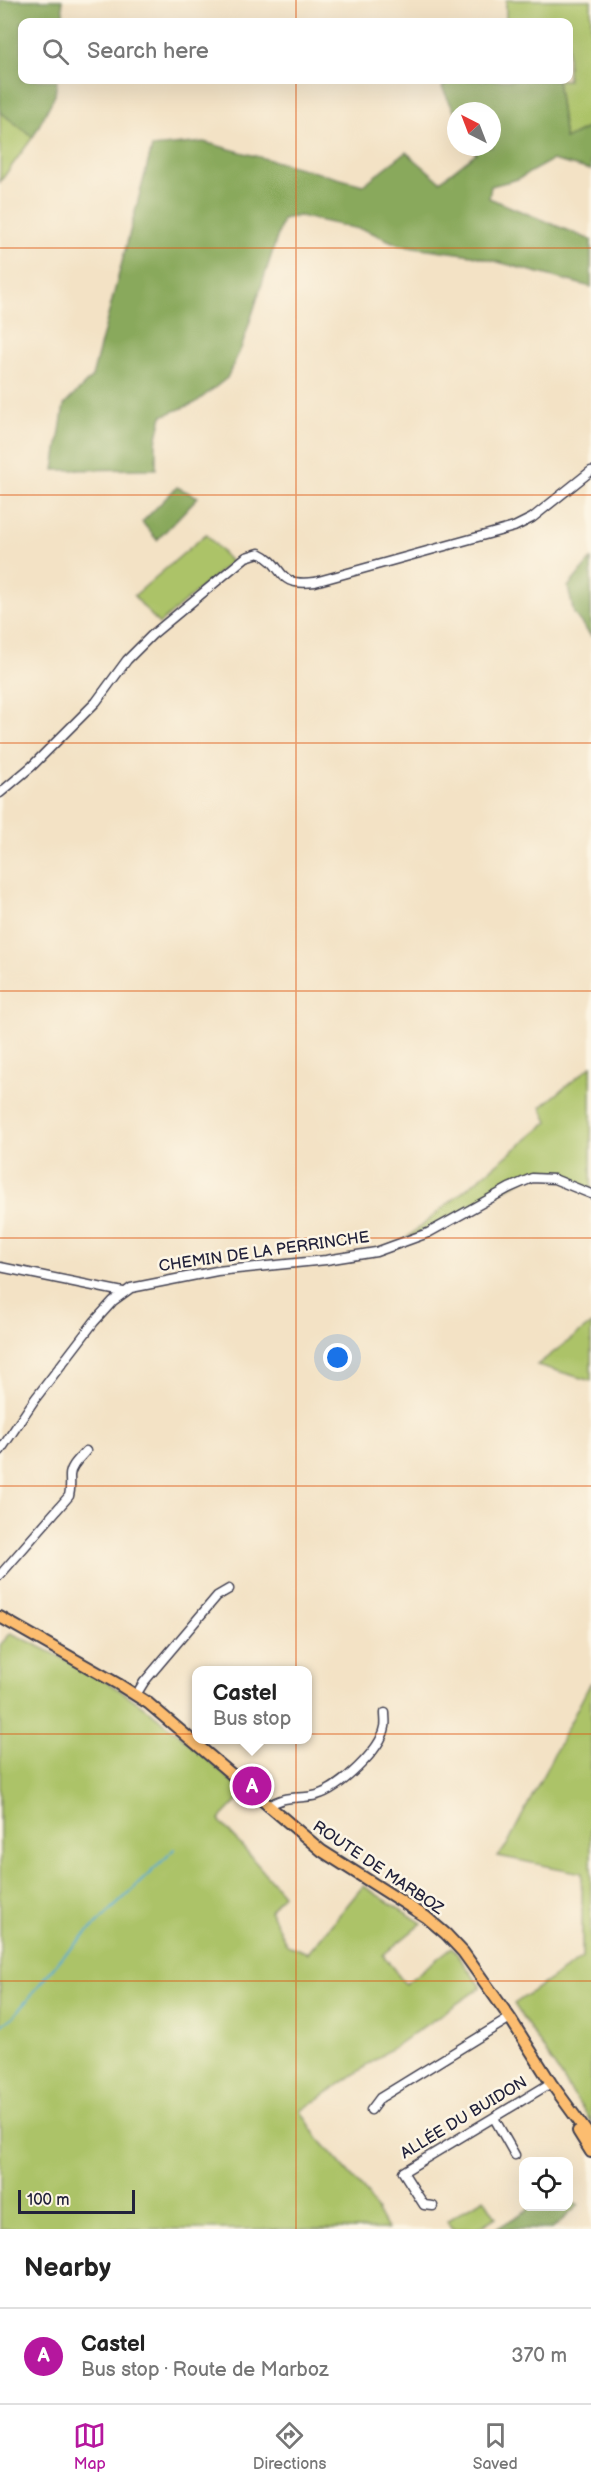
<!DOCTYPE html>
<meta charset="utf-8">
<style>
:root{--surface:#fff;--page:#f6f6f6;--text:#222;--muted:#767676;--line:#e0e0e0;--accent:#b5179e}
body{margin:0;font-family:"Balsamiq Sans",sans-serif;background:var(--page);color:var(--text)}
.controls{position:absolute;right:18px;bottom:18px;display:grid;overflow:hidden;border-radius:12px;box-shadow:0 6px 24px #0002}
.controls button{width:54px;height:54px;display:grid;place-items:center;padding:0;border:0;border-bottom:2px solid var(--line);background:var(--surface);color:var(--text);font:30px sans-serif}
.compass{position:absolute;left:447px;top:102px;width:54px;height:54px;border-radius:50%;background:var(--surface);box-shadow:0 6px 24px #0002;rotate:318deg}
.scale{position:absolute;left:18px;bottom:15px;width:117px;box-sizing:border-box;padding-left:6px;border:3px solid #22223b;border-top:0;font-size:16px;line-height:21px;white-space:nowrap;color:#22223b;-webkit-text-stroke:4px #fcf5e5;paint-order:stroke}
.you{position:absolute;left:338px;top:1358px;width:21px;height:21px;margin:-15px;border:4px solid #fff;border-radius:50%;background:#1a73e8;box-shadow:0 0 0 9px #1a73e833}
.badge{display:grid;place-items:center;width:39px;height:39px;border-radius:50%;background:var(--accent);color:#fff;font-size:20px;font-weight:700}
.pin{position:absolute;translate:-50% -50%;border:3px solid #fff;box-shadow:0 2px 6px #0006}
.popup{position:absolute;left:192px;top:1666px;width:120px;height:78px;box-sizing:border-box;display:grid;place-content:center;border-radius:12px;background:var(--surface);filter:drop-shadow(0 2px 4px #0005);font-size:20px;white-space:nowrap;color:var(--muted)}
.popup b{font-size:22px;color:var(--text)}
.popup::after{content:'';position:absolute;left:50%;top:100%;margin-left:-12px;border:12px solid transparent;border-top-color:var(--surface)}
.list{margin:0;padding:0;list-style:none}
h2{display:flex;justify-content:space-between;align-items:center;height:78px;margin:0;padding:0 24px;font-size:26px}
h2 small{font-size:20px;font-weight:400;color:var(--muted)}
.list li{display:grid;grid-template-columns:39px 1fr auto;gap:18px;align-items:center;box-sizing:border-box;height:96px;padding:0 24px;border-top:2px solid var(--line)}
.list b{display:block;font-size:22px;white-space:nowrap}
.list p{margin:0;font-size:20px;white-space:nowrap;color:var(--muted)}
.list em{font-size:20px;font-style:normal;color:var(--muted)}
.icon{flex:none;width:33px;height:33px;fill:none;stroke:currentColor;stroke-width:2;stroke-linecap:round;stroke-linejoin:round}
.map{position:relative;flex:none;width:591px;height:2229px;overflow:hidden}
.search{position:absolute;background:var(--surface);box-shadow:0 6px 24px #0002;left:18px;right:18px;top:18px;height:66px;display:flex;align-items:center;gap:15px;box-sizing:border-box;padding:0 21px;border-radius:12px;color:var(--muted);font-size:22px}
.sheet{height:174px;background:var(--surface)}
nav{display:flex;justify-content:space-around;align-items:center;box-sizing:border-box;height:84px;border-top:2px solid var(--line);background:var(--surface);font-size:16px;color:var(--muted)}
nav a{display:grid;justify-items:center;gap:3px}
nav .on{color:var(--accent)}
.map>svg:first-child{display:block}
</style>
<div class="map">
<svg width="591" height="2229" viewBox="0 0 591 2229">
<rect width="100%" height="100%" fill="#fcf5e5"/>
<filter id="ink" filterUnits="userSpaceOnUse"><feTurbulence type="fractalNoise" baseFrequency=".0167" numOctaves="2"/><feDisplacementMap in="SourceGraphic" scale="12" xChannelSelector="R" yChannelSelector="G"/><feConvolveMatrix kernelMatrix="1 2 1 2 8 2 1 2 1" color-interpolation-filters="sRGB"/></filter>
<filter id="wash" filterUnits="userSpaceOnUse"><feTurbulence type="fractalNoise" baseFrequency=".008" numOctaves="4" result="noise"/><feDisplacementMap in="SourceGraphic" scale="24" xChannelSelector="R" yChannelSelector="G"/><feGaussianBlur stdDeviation="1.35" result="paint"/><feColorMatrix in="noise" values="0 0 0 0 0 0 0 0 0 0 0 0 0 0 0 0 0 1.4 0 .05"/><feComposite in="paint" operator="in"/></filter>
<g filter="url(#wash)">
<rect width="100%" height="100%" fill="#f3e2c5"/>
<path fill="#acc368" stroke="#677252" stroke-width="1.5" d="M 506,0 L 591,0 L 591,126 L 565,140 L 557,80 L 568,80 L 568,22 L 506,22 Z
M 0,112 L 33,137 L 0,182 Z
M 206,534 L 231,562 L 159,624 L 134,596 Z
M 591,1066 L 591,1190 L 552,1173 L 531,1175 L 446,1222 L 404,1240 L 548,1122 L 541,1107 Z
M 591,1324 L 591,1381 L 537,1365 Z
M 11,1633 C 48,1650 86,1669 121,1691 C 166,1720 205,1758 245,1793 L 219,1820 L 283,1894 L 270,1911 L 287,1945 L 308,1953 L 363,1886 L 422,1923 L 383,1955 L 405,1984 L 452,1947 L 481,1987 L 301,2111 L 318,2138 L 368,2195 L 387,2229 L 0,2229 L 0,1645 Z
M 591,1682 L 591,2122 L 514,2004 L 582,1958 L 582,1873 L 498,1856 L 507,1845 Z
M 484,2198 L 496,2217 L 477,2229 L 452,2229 L 447,2221 Z"/>
<path fill="#89a95c" stroke="#56664c" stroke-width="1.5" d="M 0,0 L 62,0 L 64,22 L 22,22 L 22,80 L 57,80 L 55,95 L 33,137 L 0,112 Z
M 452,80 L 557,80 L 565,139 L 591,126 L 591,170 L 552,160 L 518,179 L 491,186 L 489,198 L 591,240 L 591,287 L 472,255 L 399,245 L 368,231 L 299,216 L 283,219 L 242,346 L 227,378 L 195,403 L 162,416 L 156,442 L 156,469 L 54,470 L 64,405 L 92,377 L 152,147 L 204,142 L 363,185 L 406,152 L 440,181 L 476,153 L 473,147 L 492,147 L 492,111 L 456,111 L 456,115 L 442,87 Z
M 177,487 L 198,497 L 157,540 L 142,522 Z
M 591,559 L 591,636 L 574,614 L 568,587 Z
M 569,2199 L 579,2205 L 552,2229 L 496,2229 L 532,2207 L 568,2206 Z"/>
<g fill="none" stroke-linecap="round" stroke-linejoin="round">
<path stroke="#54acd1" stroke-width="2" d="M 0,2026 L 14,2016 L 64,1955 L 175,1849"/>
</g>
</g>
<g filter="url(#ink)">
<g fill="none" stroke-linecap="round" stroke-linejoin="round">
<defs>
<path id="minor" d="M 0,793 L 32,766 L 96,702 L 127,660 L 152,635 L 246,557 L 259,553 C 287,566 273,587 315,582 L 514,527 L 532,518 L 591,471
M 0,1267 L 123,1292
M 0,1451 L 35,1399 L 94,1322 L 113,1301 L 131,1288 L 217,1271 L 326,1260 L 376,1252 L 428,1233 L 509,1188 L 532,1178 L 554,1179 L 591,1194
M 0,1575 L 69,1496 C 71,1488 70,1484 70,1476 C 70,1466 80,1458 86,1451
M 136,1695 L 144,1682 L 217,1596 L 229,1589
M 268,1807 C 284,1794 298,1800 317,1795 C 339,1789 381,1750 385,1727 C 386,1723 385,1718 385,1713
M 371,2110 L 380,2098 L 510,2018
M 494,2118 L 515,2155
M 433,2206 L 424,2205 L 403,2172 L 551,2083"/>
<path id="major" d="M 0,1617 L 118,1684 L 148,1703 L 322,1851 L 426,1917 L 446,1934 L 463,1952 L 510,2018 L 551,2083 L 591,2138
M 578,2131 L 591,2152"/>
</defs>
<use href="#minor" stroke="#413f50" stroke-width="11"/>
<use href="#major" stroke="#413f50" stroke-width="14"/>
<use href="#minor" stroke="#fff" stroke-width="8"/>
<use href="#major" stroke="#fcbd6f" stroke-width="10"/>
</g>
</g>
<path fill="none" stroke="#de560e" stroke-width="1.5" stroke-opacity="0.55" d="M 296,0 L 296,22M 296,80 L 296,2229M 0,248 L 591,248M 0,495 L 591,495M 0,743 L 591,743M 0,991 L 591,991M 0,1238 L 591,1238M 0,1486 L 591,1486M 0,1734 L 591,1734M 0,1981 L 591,1981"/>
<g text-anchor="middle" dominant-baseline="central" stroke-width="5" stroke-linejoin="round" paint-order="stroke">
<g font-size="16" fill="#22223b" stroke="#fcf5e5">
<text transform="translate(264 1252) rotate(-8)">CHEMIN DE LA PERRINCHE</text>
<text transform="translate(378 1868) rotate(34)">ROUTE DE MARBOZ</text>
<text transform="translate(464 2118) rotate(-31)">ALLÉE DU BUIDON</text>
</g>
</g>
</svg>
<div class="controls">
<button><svg class="icon" aria-label="locate" viewBox="0 0 24 24"><circle cx="12" cy="12" r="6"/><path d="M12 2v4M12 18v4M2 12h4M18 12h4"/></svg></button>
</div>
<svg class="compass" viewBox="-18 -18 36 36"><path d="M0-13l5 13h-10z" fill="#e53935"/><path d="M0 13l5-13h-10z" fill="#767676"/></svg>
<div class="scale">100 m</div>
<div class="you"></div>
<div class="pin badge" style="left:252px;top:1786px">A</div>
<div class="popup"><b>Castel</b>Bus stop</div>
<div class="search"><svg class="icon" aria-label="search" viewBox="0 0 24 24"><circle cx="10" cy="10" r="6"/><path d="M15 15l6 6"/></svg>Search here</div>
</div>
<section class="sheet">
<h2>Nearby<small></small></h2>
<ul class="list">
<li><span class="badge">A</span><div><b>Castel</b><p>Bus stop · Route de Marboz</p></div><em>370 m</em></li>
</ul>
</section>
<nav>
<a class="on"><svg class="icon" aria-label="map" viewBox="0 0 24 24"><path d="M3 6l6-2 6 2 6-2v14l-6 2-6-2-6 2zM9 4v14M15 6v14"/></svg>Map</a>
<a><svg class="icon" aria-label="directions" viewBox="0 0 24 24"><path d="M12 3l9 9-9 9-9-9zM9 14v-3h6M13 9l2 2-2 2"/></svg>Directions</a>
<a><svg class="icon" aria-label="saved" viewBox="0 0 24 24"><path d="M7 4h10v16l-5-4-5 4z"/></svg>Saved</a>
</nav>
